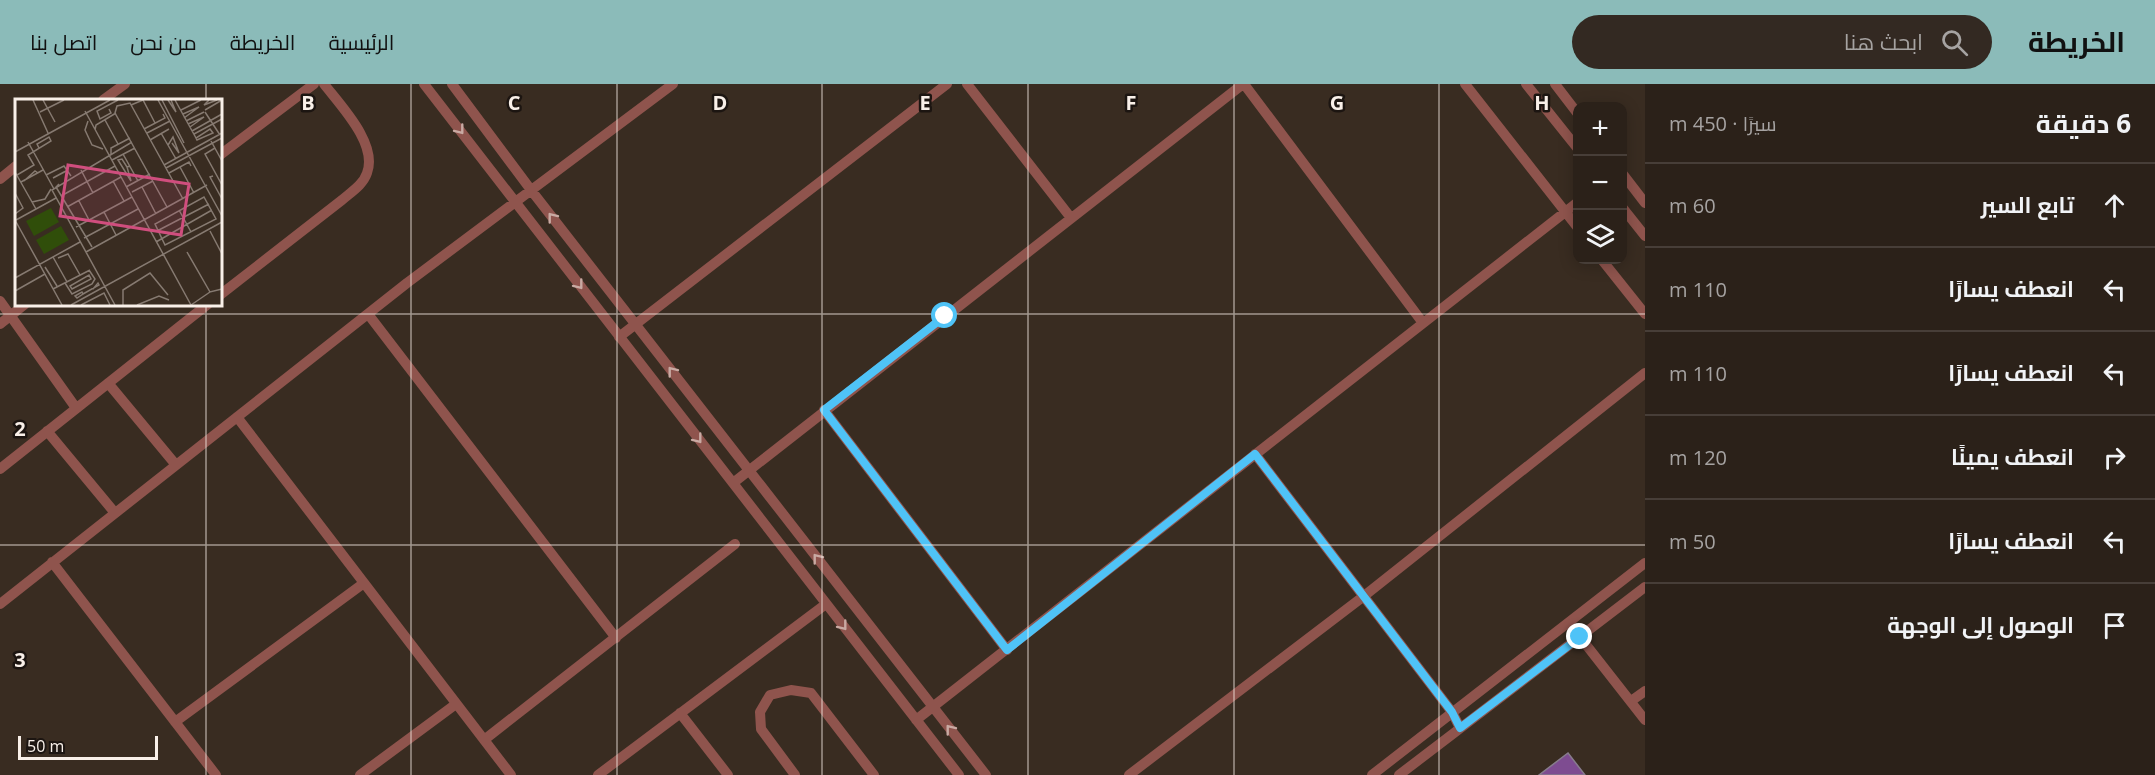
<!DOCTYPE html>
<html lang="ar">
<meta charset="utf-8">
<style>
:root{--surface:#2b2119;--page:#332922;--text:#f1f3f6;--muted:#a6a3a2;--line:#473e38;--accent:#8bbbb9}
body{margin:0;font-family:"Open Sans",Cairo,sans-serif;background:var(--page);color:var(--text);direction:rtl}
.controls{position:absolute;right:18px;top:18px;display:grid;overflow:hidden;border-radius:12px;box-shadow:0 3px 15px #0003}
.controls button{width:54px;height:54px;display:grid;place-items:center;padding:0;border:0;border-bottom:2px solid var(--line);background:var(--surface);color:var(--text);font:30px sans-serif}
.scale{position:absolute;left:18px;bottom:15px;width:140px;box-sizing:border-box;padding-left:6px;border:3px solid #f9f0e9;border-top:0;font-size:16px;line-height:21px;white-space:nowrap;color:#f9f0e9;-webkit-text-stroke:4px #1c1511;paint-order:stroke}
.stop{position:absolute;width:18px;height:18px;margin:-14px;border:4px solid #4fc3f7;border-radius:50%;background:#fff}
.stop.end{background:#4fc3f7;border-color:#fff;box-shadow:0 2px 6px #0008}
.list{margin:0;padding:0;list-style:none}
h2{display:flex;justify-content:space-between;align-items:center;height:78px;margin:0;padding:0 24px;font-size:26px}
h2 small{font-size:20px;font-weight:400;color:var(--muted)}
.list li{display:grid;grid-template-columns:39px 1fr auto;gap:18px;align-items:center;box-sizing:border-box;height:84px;padding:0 24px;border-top:2px solid var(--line)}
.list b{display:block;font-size:22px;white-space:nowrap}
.list em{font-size:20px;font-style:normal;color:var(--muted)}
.icon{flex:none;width:33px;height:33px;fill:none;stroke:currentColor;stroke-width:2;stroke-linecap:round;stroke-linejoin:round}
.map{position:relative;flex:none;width:1645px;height:691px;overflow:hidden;direction:ltr}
header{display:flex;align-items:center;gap:36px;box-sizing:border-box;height:84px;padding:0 30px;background:var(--accent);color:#111}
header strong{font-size:28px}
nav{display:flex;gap:33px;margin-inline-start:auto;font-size:21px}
.search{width:420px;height:54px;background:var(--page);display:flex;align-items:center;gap:15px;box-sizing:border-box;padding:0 21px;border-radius:33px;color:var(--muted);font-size:22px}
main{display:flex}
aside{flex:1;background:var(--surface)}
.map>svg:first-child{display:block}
</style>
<header>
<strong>الخريطة</strong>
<div class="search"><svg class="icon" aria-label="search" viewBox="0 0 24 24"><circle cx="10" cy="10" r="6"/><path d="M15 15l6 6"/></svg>ابحث هنا</div>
<nav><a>الرئيسية</a><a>الخريطة</a><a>من نحن</a><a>اتصل بنا</a></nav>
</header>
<main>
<aside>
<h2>6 دقيقة<small>سيرًا · 450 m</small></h2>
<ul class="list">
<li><svg class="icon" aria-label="ahead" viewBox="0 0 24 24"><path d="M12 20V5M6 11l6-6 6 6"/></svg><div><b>تابع السير</b></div><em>60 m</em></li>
<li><svg class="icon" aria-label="left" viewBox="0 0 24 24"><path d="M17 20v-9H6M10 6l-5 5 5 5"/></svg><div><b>انعطف يسارًا</b></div><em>110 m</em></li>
<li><svg class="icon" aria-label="left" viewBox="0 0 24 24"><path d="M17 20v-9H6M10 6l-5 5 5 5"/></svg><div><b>انعطف يسارًا</b></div><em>110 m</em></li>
<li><svg class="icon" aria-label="right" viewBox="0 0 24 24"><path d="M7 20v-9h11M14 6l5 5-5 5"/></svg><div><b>انعطف يمينًا</b></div><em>120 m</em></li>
<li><svg class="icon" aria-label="left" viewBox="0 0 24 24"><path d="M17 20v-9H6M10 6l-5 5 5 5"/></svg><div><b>انعطف يسارًا</b></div><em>50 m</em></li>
<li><svg class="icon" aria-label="arrive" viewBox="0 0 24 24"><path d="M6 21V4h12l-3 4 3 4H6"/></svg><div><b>الوصول إلى الوجهة</b></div></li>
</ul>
</aside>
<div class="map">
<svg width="1645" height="691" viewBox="0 0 1645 691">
<rect width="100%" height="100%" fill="#392c21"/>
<path fill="#7e4c91" stroke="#877c8c" stroke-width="1.5" d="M 1568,669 L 1585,691 L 1539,691 Z"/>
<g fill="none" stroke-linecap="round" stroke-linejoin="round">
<path stroke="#8f544d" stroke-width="10" d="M 424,0 L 959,691
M 452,0 L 531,106 L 986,691
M 967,0 L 1071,134
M 1244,0 L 1423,239
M 1465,0 L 1578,144
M 1526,0 L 1578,65
M 1555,0 L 1578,30
M 103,16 L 125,0
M 220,71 L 314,0
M 1622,89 L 1645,119
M 0,95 L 16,82
M 1622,123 L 1645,152
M 1602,176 L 1645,230
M 220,211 L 342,116 C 351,108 363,101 367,89 C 378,60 341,22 324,0
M 0,217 L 76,324
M 368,230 L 616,554
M 0,240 L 25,220
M 619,253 L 947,0
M 108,299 L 176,381
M 824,326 L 1007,566
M 237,333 L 511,691
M 47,347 L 115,429
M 1255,370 L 1452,628 L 1460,644
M 0,385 L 208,220
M 733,399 L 1243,0
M 52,478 L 216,691
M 0,520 L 407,199 L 673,0
M 1580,553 L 1645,636
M 1631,617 L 1645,607
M 680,629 L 728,691
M 916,636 L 1578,118
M 175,638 L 364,499
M 484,656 L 735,460
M 360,691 L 456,620
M 598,691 L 826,520
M 795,691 L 761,645 L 760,628 L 770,611 L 791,606 L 811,609 L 874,691
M 1129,691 L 1364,512 L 1645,289
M 1372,691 L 1645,479
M 1399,691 L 1645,503"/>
</g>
<defs><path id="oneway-chevron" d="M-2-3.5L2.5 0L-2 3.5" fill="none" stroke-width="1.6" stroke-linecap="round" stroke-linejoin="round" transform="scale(1.5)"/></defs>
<g stroke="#c9aaa3">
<use href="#oneway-chevron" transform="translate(460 46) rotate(52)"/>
<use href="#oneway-chevron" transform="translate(552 133) rotate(-128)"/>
<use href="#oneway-chevron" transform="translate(579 201) rotate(52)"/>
<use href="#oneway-chevron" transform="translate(672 287) rotate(-128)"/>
<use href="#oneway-chevron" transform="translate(698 355) rotate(52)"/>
<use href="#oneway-chevron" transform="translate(817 474) rotate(-128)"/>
<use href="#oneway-chevron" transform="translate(843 542) rotate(52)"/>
<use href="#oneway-chevron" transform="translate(950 645) rotate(-128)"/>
</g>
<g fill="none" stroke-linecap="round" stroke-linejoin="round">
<path stroke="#4fc3f7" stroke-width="8" d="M 945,232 L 824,326 L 1007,566 L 1255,370 L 1452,628 L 1460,644 L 1580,553"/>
</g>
<path fill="none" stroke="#f9f0e9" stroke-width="1.5" stroke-opacity="0.55" d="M 206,0 L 206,16M 411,0 L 411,691M 617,0 L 617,691M 822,0 L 822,691M 1028,0 L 1028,691M 1234,0 L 1234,691M 1439,0 L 1439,691M 206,220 L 206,691M 0,230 L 1645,230M 0,461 L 1645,461"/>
<g transform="translate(15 15)">
<rect width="207" height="207" fill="#392c21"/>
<path d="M 36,109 L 44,123 L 19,137 L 11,122 ZM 46,127 L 54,141 L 29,155 L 21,141 Z" fill="#304e0a"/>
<path fill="none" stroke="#867a71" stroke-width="1.5" d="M 18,1 L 33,34M 28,1 L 40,23M 143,1 L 207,117M 147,1 L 169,44M 153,1 L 161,13 L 156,1M 160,1 L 181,39M 194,1 L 189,6 L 202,1M 116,6 L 128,1 L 140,24M 94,10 L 96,14 L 85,20 L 82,12 L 103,1M 166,11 L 186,1M 190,11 L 207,1M 70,12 L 176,206M 25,13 L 49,1M 190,13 L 205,36M 168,15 L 184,8 L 169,19M 90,21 L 103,45M 73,22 L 70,31 L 77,46 L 88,50M 171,22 L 189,13M 173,25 L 189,18 L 175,28M 129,30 L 150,19 L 148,15M 195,30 L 198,34 L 182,41 L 181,39 ZM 80,31 L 81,26 L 101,14M 177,32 L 207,15M 132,34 L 155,22M 146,34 L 161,60M 179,35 L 207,20M 135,41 L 154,30M 196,42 L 207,62M 13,43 L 39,90M 153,46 L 158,38 L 164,54 L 157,44M 200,49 L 190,55 L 207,86M 0,53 L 95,1M 96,55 L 96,49 L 115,39M 108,55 L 123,82M 97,61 L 120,49M 149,66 L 207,34M 112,68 L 107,60 L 103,61 L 116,82 L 112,68 L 115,67M 165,68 L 179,94M 151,69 L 207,39M 66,71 L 78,94M 0,73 L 21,110M 49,73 L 38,79 L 53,71M 154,74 L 174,63 L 176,67M 2,76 L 19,66 L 13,56 L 36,42 L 34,38 L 22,45 L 24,49M 31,76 L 49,67 L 56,77M 198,77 L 195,78 L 207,100M 9,82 L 20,72 L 23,74M 98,82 L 109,102M 6,83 L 28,71M 44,85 L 41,88 L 77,148M 111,88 L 135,75M 127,88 L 141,115M 117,93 L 138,82M 0,94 L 8,109 L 0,115M 46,97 L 100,67M 189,98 L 201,120 L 150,146 L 140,125 ZM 64,102 L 74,121M 17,103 L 30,100 L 36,90M 52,108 L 106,78M 152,108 L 100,14 L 102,7 L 115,4 L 168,100M 164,111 L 176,133M 89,113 L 101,136M 0,121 L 47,206M 1,121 L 41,99M 61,128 L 117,98M 142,132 L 194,105M 195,132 L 207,155M 69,139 L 123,110M 141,143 L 197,111M 71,153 L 192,86M 172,153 L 195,193 L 207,190M 38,158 L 52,183M 43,159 L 53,155 L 65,176M 30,168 L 42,187M 74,176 L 76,180 L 57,190 L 55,187 ZM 0,179 L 65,143M 50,184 L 57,195 L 77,185 L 80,180 L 74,171M 38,190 L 75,171M 0,192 L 30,175M 67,193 L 68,195 L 62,199 L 60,197 ZM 68,195 L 84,186 L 83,184 L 78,190M 56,206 L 207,123M 66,206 L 89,194 L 95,206M 100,206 L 37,91 L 117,43M 108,206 L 108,191 L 135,174 L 153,196M 122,206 L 144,197 L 154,201M 176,206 L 195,193"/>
<path fill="#d04e7e" fill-opacity="0.15" stroke="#d04e7e" stroke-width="3" d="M 53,66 L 174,85 L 166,136 L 45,117 Z"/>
<rect width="207" height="207" fill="none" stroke="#f9f0e9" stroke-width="3"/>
</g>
<g font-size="20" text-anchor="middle" font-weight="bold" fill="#f9f0e9" stroke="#1c1511" stroke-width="5" stroke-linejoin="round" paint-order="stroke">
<text x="308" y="26">B</text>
<text x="514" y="26">C</text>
<text x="720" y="26">D</text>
<text x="925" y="26">E</text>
<text x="1131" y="26">F</text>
<text x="1337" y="26">G</text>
<text x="1542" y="26">H</text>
<text x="20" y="352">2</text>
<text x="20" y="583">3</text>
</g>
</svg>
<div class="controls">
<button>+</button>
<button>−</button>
<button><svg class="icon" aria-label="layers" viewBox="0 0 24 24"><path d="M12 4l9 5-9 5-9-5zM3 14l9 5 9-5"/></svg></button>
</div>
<div class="scale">50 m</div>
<div class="stop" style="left:945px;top:232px"></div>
<div class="stop end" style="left:1580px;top:553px"></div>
</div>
</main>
